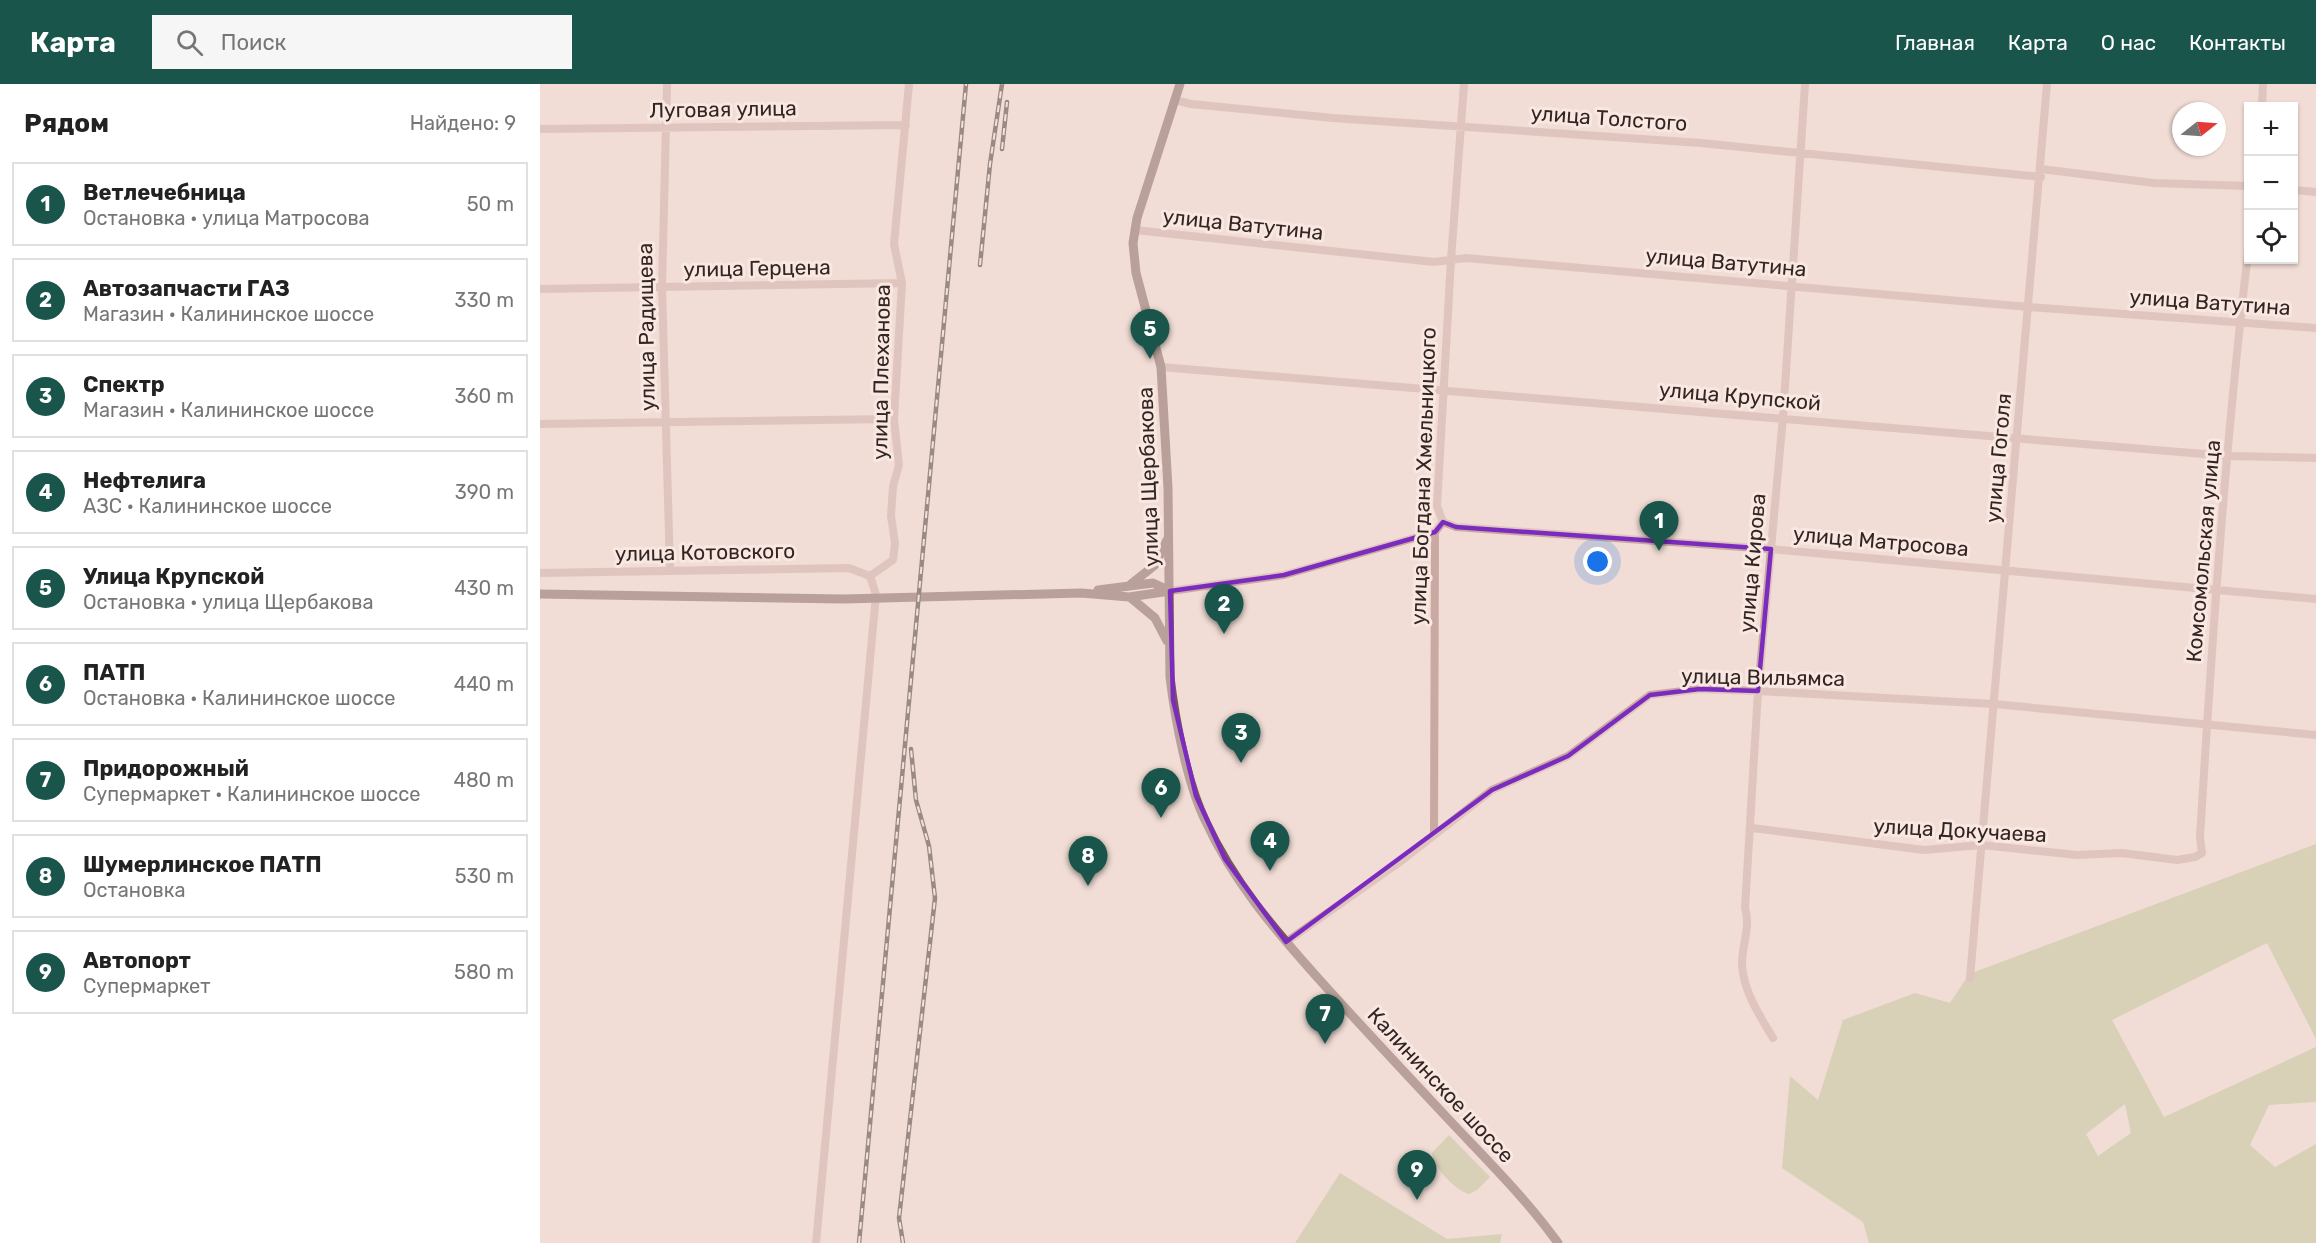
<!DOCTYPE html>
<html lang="ru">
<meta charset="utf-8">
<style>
:root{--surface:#fff;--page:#f6f6f6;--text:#222;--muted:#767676;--line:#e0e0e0;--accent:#19554a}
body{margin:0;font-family:Rubik,sans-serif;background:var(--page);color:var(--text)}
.controls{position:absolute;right:18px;top:18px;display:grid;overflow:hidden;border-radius:0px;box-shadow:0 2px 4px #0004}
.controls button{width:54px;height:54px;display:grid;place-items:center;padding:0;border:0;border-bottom:2px solid var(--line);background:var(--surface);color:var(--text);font:30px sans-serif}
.compass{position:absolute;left:1632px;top:18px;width:54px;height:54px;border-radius:50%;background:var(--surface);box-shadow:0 2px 4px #0004;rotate:73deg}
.you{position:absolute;left:1058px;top:478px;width:21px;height:21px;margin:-15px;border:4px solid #fff;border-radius:50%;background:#1a73e8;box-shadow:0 0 0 9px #1a73e833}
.badge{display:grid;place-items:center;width:39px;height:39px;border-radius:50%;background:var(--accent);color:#fff;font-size:20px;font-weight:700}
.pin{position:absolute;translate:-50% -50px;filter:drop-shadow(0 2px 3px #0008)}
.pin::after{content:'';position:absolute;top:32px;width:21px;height:18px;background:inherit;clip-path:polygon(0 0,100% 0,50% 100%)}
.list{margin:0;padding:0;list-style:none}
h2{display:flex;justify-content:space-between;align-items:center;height:78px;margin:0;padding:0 24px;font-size:26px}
h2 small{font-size:20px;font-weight:400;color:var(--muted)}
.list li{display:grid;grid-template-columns:39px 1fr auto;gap:18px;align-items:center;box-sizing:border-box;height:84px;margin:0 12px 12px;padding:0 12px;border:2px solid var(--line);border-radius:0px}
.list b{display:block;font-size:22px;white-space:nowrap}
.list p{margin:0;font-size:20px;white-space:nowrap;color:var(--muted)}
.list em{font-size:20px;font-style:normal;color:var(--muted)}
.icon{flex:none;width:33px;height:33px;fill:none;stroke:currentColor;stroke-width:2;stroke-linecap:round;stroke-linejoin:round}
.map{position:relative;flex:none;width:1776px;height:1159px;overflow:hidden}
header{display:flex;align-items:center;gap:36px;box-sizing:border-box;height:84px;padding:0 30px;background:var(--accent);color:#fff}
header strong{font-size:28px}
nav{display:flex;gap:33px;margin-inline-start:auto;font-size:21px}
.search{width:420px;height:54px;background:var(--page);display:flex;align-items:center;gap:15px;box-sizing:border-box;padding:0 21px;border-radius:0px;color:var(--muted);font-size:22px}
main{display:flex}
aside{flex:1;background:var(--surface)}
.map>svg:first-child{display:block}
</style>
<header>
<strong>Карта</strong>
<div class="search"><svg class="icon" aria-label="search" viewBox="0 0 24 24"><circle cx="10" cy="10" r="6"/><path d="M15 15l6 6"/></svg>Поиск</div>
<nav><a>Главная</a><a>Карта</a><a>О нас</a><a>Контакты</a></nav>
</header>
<main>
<aside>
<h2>Рядом<small>Найдено: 9</small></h2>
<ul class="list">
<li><span class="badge">1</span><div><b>Ветлечебница</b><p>Остановка · улица Матросова</p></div><em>50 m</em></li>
<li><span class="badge">2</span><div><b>Автозапчасти ГАЗ</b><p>Магазин · Калининское шоссе</p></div><em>330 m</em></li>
<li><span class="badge">3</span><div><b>Спектр</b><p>Магазин · Калининское шоссе</p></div><em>360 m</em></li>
<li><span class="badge">4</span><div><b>Нефтелига</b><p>АЗС · Калининское шоссе</p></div><em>390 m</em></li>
<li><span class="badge">5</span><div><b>Улица Крупской</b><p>Остановка · улица Щербакова</p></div><em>430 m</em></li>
<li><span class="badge">6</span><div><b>ПАТП</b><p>Остановка · Калининское шоссе</p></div><em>440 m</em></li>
<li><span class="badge">7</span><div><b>Придорожный</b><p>Супермаркет · Калининское шоссе</p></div><em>480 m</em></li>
<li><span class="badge">8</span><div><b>Шумерлинское ПАТП</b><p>Остановка</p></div><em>530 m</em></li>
<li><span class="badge">9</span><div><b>Автопорт</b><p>Супермаркет</p></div><em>580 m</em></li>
</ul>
</aside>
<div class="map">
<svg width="1776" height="1159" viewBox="0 0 1776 1159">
<rect width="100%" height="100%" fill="#f1ddd5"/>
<path fill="#bdc095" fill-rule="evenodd" d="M 1776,760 L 1776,955 L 1727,859 L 1572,936 L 1624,1033 L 1776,963 L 1776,1018 L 1729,1021 L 1710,1061 L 1735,1083 L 1776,1060 L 1776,1159 L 1329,1159 L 1323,1138 L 1242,1084 L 1250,992 L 1278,1016 L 1303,936 L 1375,909 L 1410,919 L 1429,890 ZM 1585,1020 L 1591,1049 L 1558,1072 L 1546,1050 Z
M 909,1051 L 950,1093 L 937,1106 L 929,1110 C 915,1106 893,1083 892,1069 Z
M 800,1089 L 907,1155 L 962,1150 L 960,1159 L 755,1159 Z"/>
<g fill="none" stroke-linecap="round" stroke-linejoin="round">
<path stroke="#c9a9a1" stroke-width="8" d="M 127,0 L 122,203 L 130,486
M 635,16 L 651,20 L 793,34 L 1161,59 L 1501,93
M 1722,22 L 1723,0
M 0,45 L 366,41
M 1501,85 L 1614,99 L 1708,102
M 1754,106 L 1776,108
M 595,146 L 894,178 L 926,174 L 1489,223 L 1776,244
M 0,205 L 362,199
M 621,283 L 1688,372 L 1776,374
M 0,340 L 354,335
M 903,438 L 916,443 L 1231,465 L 1776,515
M 903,438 L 897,422 L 911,176 L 924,0
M 0,489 L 309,484 L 330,492
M 330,492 L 353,476 L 355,459 L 351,432 L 353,402 L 359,381 L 354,335 L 362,199 L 354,160 L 369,0
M 630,507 L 744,491 L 895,448
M 1212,744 L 1384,766 L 1441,761 L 1537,771 L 1582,769 L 1637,776 L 1655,773 L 1662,769 L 1660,753 C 1672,558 1685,363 1708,169
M 894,750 L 895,448 L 903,438
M 746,858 L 857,780 L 952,706 L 1028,672 L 1110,611 L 1160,605 L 1218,607 L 1454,620 L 1776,651
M 1430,894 L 1507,0
M 1233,954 C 1220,932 1203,907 1202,880 C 1202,860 1211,842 1205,824 L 1218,607 L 1243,333 L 1265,0
M 276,1159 L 336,511 L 330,492"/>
<path stroke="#765755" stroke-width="9" d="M 640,0 L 597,134 L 593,159 L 596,189 L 621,283 L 628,404 L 630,593 C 635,635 647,700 666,738 C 693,797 734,845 777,893 C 821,942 867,991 913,1040 C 949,1078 987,1116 1018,1159
M 591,500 L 615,481 L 627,456
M 558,506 L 613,499 L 630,507
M 0,510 L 304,515 L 541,509 L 589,513 L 630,507
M 591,514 L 615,534 L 627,557"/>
<defs>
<path id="rail" d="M 462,65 L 467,18
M 440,181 L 450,80 L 462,0
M 319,1159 L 426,0
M 363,1159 L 359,1134 L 395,814 L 389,762 L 376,716 L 371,665"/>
</defs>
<use href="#rail" stroke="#332524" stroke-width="4.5"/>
<use href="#rail" stroke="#f9e8e1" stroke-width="2" stroke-dasharray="7" stroke-linecap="butt"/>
</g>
<path d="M0 0H1776V1159H0ZM 903,438 L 916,443 L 1231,465 L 1218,607 L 1160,605 L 1110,611 L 1028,672 L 952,706 L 746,858 L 685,775 L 656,712 L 633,616 L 630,507 L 744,491 L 895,448 Z" fill="#f1ddd5" fill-opacity=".55" fill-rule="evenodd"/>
<path fill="none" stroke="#7b2cbf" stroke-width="4.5" stroke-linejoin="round" d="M 903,438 L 916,443 L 1231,465 L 1218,607 L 1160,605 L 1110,611 L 1028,672 L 952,706 L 746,858 L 685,775 L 656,712 L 633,616 L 630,507 L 744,491 L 895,448 Z"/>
<g text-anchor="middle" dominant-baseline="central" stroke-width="6" stroke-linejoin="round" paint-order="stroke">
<g font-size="21" fill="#332524" stroke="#f9e8e1">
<text transform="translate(183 25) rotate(-1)">Луговая улица</text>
<text transform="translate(1069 34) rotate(4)">улица Толстого</text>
<text transform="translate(703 140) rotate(6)">улица Ватутина</text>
<text transform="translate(1186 178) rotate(5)">улица Ватутина</text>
<text transform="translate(217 184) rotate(-1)">улица Герцена</text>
<text transform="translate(1670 218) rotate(4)">улица Ватутина</text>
<text transform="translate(106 243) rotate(-91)">улица Радищева</text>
<text transform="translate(341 288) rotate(-89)">улица Плеханова</text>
<text transform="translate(1200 312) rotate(5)">улица Крупской</text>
<text transform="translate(1458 374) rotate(-85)">улица Гоголя</text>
<text transform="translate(883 392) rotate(-88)">улица Богдана Хмельницкого</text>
<text transform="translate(608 393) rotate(-92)">улица Щербакова</text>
<text transform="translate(1341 457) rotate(5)">улица Матросова</text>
<text transform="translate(1663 467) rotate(-85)">Комсомольская улица</text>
<text transform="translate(165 468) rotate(-1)">улица Котовского</text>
<text transform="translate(1212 479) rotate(-85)">улица Кирова</text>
<text transform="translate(1223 593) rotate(1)">улица Вильямса</text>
<text transform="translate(1420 746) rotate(3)">улица Докучаева</text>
<text transform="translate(901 1001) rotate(47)">Калининское шоссе</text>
</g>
</g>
</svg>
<div class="controls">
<button>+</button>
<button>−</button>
<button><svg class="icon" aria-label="locate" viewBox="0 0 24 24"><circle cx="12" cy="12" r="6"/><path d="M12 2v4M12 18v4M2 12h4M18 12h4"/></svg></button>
</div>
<svg class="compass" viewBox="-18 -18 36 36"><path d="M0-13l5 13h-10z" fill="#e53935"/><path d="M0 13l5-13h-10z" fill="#767676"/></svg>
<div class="you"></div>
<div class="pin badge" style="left:1119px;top:467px">1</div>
<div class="pin badge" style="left:684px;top:550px">2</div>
<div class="pin badge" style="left:701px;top:679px">3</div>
<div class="pin badge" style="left:730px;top:787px">4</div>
<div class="pin badge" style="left:610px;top:275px">5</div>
<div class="pin badge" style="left:621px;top:734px">6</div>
<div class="pin badge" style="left:785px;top:960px">7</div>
<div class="pin badge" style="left:548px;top:802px">8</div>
<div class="pin badge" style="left:877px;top:1116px">9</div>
</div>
</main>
